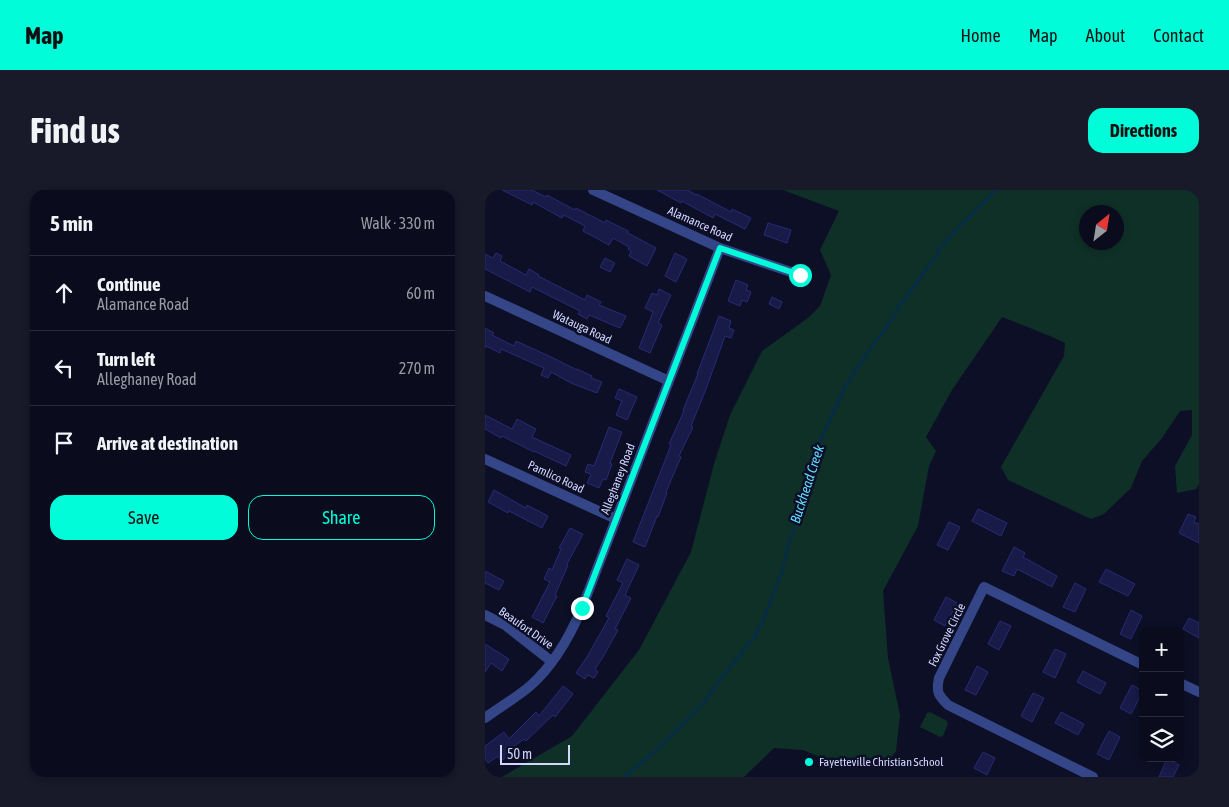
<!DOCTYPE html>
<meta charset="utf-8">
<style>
:root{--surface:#0a0b1c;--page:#181929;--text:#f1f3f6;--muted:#999ba3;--line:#2a2b3b;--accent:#00fcd8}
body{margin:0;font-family:"Asap Condensed",sans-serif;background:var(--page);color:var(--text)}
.controls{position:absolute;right:15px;bottom:15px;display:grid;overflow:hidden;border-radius:10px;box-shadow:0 2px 8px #0003}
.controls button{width:45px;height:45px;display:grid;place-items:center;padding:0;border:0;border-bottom:1px solid var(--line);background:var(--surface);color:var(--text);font:25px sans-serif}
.compass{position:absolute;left:594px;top:15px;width:45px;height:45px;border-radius:50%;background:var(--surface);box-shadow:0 2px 8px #0003;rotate:30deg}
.scale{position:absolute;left:15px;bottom:12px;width:70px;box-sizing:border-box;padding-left:5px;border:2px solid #d1d7ff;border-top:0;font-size:14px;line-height:18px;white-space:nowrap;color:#d1d7ff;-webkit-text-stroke:4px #0d0f26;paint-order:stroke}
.stop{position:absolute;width:15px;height:15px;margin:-11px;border:4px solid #00fcd8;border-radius:50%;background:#fff}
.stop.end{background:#00fcd8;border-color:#fff;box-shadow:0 1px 5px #0008}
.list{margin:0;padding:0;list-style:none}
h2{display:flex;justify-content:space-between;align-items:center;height:65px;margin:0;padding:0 20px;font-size:21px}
h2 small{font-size:16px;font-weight:400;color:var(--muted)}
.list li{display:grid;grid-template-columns:32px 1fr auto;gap:15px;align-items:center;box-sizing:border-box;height:75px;padding:0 20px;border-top:1px solid var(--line)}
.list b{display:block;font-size:19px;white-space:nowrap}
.list p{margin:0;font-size:16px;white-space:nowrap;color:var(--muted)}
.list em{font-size:16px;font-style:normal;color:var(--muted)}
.actions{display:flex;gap:10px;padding:15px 20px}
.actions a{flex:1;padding:11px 0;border:1px solid var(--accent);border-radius:15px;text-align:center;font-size:18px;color:var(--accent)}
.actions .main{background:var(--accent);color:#111}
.icon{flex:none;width:28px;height:28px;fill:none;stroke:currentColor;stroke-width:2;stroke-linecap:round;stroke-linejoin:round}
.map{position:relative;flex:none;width:714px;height:587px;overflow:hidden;border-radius:15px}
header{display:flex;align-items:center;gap:30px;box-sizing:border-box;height:70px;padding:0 25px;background:var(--accent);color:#111}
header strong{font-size:24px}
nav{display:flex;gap:28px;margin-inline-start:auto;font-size:18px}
.intro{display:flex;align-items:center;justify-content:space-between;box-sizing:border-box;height:120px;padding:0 30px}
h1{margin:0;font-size:35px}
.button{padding:12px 22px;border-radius:15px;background:var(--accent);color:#111;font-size:18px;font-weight:700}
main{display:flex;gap:30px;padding:0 30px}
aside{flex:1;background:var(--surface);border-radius:15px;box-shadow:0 2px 8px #0003}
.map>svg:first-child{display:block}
</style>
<header>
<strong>Map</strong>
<nav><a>Home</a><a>Map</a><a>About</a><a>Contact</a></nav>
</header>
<div class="intro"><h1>Find us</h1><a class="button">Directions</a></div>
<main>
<aside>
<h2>5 min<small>Walk · 330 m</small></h2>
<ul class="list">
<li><svg class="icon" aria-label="ahead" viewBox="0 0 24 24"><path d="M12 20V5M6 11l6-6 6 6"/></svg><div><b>Continue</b><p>Alamance Road</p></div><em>60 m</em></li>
<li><svg class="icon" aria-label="left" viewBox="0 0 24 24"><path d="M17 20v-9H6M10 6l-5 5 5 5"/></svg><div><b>Turn left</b><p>Alleghaney Road</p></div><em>270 m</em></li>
<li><svg class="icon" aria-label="arrive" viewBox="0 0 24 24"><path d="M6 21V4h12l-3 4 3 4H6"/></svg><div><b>Arrive at destination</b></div></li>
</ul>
<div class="actions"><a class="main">Save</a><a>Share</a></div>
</aside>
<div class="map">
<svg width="714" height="587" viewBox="0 0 714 587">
<rect width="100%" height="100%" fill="#0d0f26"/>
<path fill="#0f3027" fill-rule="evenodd" d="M 298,0 L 714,0 L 714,294 L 711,299 L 692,303 L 690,276 L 707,245 L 707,220 L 695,221 L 677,248 L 657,271 L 646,298 L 619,324 L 606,329 L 523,290 L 516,277 L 579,166 L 580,153 L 565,146 L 517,127 L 467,200 L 441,247 L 451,261 L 444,276 L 433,336 L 398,401 L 403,468 L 415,525 L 411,561 L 401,575 L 361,578 L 318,560 L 289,558 L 259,587 L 17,587 L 87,546 L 154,460 L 206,362 L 229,274 L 245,225 L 277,161 L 323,128 L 335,116 L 346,85 L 335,60 L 354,21 ZM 602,22 L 632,22 L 632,52 L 602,52 Z
M 445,522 L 462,531 L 463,534 L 458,546 L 455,547 L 435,537 L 442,523 Z"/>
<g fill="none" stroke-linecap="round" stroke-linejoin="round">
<path stroke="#062d45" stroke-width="3" d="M 140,587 L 179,553 L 219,512 L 237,487 L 270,446 L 281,423 L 298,379 L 302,358 L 318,313 L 324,288 L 336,249 L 360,197 L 384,160 L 401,138 L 415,115 L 449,69 L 455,58 L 468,43 L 511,0"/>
</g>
<path fill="#181a48" stroke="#282b76" d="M 17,0 L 47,0 L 61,7 L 62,5 L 90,20 L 91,18 L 120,33 L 121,30 L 143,41 L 143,43 L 171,58 L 162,76 L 144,66 L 146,61 L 143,59 L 144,57 L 128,48 L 124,55 L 98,41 L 100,36 L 79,25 L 77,28 L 48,12 L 47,15 Z
M 172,0 L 202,0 L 212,5 L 212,4 L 246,22 L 247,19 L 266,28 L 260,39 L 230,24 L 228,28 L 197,11 L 196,13 Z
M 283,33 L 306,40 L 302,53 L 279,45 Z
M 11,63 L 17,66 L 15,71 L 41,85 L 44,79 L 54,85 L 53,86 L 100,110 L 102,105 L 116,112 L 114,115 L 141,126 L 135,138 L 104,125 L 102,129 L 93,124 L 95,121 L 47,97 L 45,102 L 0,79 L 0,64 L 8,68 Z
M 190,63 L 202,69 L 191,92 L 180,86 Z
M 120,68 L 130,73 L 125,82 L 115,77 Z
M 251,90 L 263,95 L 261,100 L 266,102 L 262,112 L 257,110 L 255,116 L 243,111 Z
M 174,99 L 186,105 L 173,133 L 177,135 L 165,163 L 154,158 L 168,122 L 160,118 L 167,103 L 172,105 Z
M 287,107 L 297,112 L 294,119 L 284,114 Z
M 234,126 L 246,131 L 244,138 L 249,140 L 246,148 L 240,146 L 221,199 L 206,236 L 208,237 L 194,266 L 196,267 L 181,302 L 182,303 L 173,327 L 172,326 L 160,357 L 148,352 L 186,255 L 184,254 L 199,221 L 198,220 L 213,184 L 212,184 Z
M 0,138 L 9,143 L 7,145 L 29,156 L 31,151 L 64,166 L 92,180 L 92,179 L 107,186 L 106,188 L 117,192 L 112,203 L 86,193 L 66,182 L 63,188 L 56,185 L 59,178 L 16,159 L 15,163 L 1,156 L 0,158 Z
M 134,199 L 152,207 L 142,230 L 131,225 L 137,211 L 130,208 Z
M 0,225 L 27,239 L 32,229 L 51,239 L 47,247 L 86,265 L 81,276 L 49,261 L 49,262 L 17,246 L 16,248 L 0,239 Z
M 124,237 L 137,242 L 125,273 L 127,274 L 121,290 L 118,289 L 114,298 L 102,293 L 106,284 L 100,282 L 103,274 L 109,276 Z
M 9,300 L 41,318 L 42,315 L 63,326 L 57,338 L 24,321 L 23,323 L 3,312 Z
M 493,319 L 522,333 L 516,346 L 487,331 Z
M 703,324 L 711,327 L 709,332 L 714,334 L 714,353 L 694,343 Z
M 464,332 L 475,337 L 463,360 L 452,355 Z
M 85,338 L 98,344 L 82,374 L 83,375 L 70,405 L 72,406 L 58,433 L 47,427 L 65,392 L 59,389 L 64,378 L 67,380 L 76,359 L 74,358 Z
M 529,357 L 540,363 L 538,367 L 572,386 L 567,397 L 532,379 L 529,386 L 517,381 Z
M 142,369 L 154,375 L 140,405 L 146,408 L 130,439 L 133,440 L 118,467 L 110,479 L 113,482 L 109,488 L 103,485 L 100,489 L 91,483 L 102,467 L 124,428 L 121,426 L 138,393 L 132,390 Z
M 621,379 L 650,394 L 643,406 L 614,392 Z
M 0,381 L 19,391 L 14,400 L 0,393 Z
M 590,393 L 601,399 L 590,422 L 578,417 Z
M 461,407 L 472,413 L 460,436 L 449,430 Z
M 646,420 L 657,426 L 646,449 L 635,444 Z
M 704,428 L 714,433 L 714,448 L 698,439 Z
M 515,431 L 526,436 L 514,460 L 503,454 Z
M 0,454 L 24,469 L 17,481 L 6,473 L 0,482 Z
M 570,459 L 581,464 L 570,488 L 558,482 Z
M 492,476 L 503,482 L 491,505 L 480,500 Z
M 598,481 L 621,493 L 615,504 L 592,492 Z
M 647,495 L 658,501 L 646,524 L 635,518 Z
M 78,496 L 88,504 L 70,527 L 68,525 L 41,551 L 39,549 L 21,562 L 24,565 L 16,571 L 13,566 L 3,573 L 0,569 L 0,556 L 19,542 L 24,549 L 51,522 L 54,526 Z
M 548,503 L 559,508 L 547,532 L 536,526 Z
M 576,522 L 599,534 L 593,545 L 570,533 Z
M 624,541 L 635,547 L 624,570 L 612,564 Z
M 498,562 L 510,568 L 502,585 L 489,578 Z
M 682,569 L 694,575 L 688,587 L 674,587 Z"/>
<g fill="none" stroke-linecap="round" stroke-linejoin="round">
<path stroke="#344688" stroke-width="10" d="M 108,0 L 235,58 L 315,85
M 0,106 L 184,191
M 0,269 L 131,329
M 0,425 L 20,435 L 66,471
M 695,493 L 714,502
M 0,528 C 15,517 31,508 45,496 C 68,476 85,446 97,418 L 235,58
M 608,587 L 463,515 C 453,505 451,502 454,488 L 499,397 L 658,475"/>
</g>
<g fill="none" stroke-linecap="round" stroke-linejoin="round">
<path stroke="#00fcd8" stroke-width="6" d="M 97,418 L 235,58 L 315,85"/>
</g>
<circle fill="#00fcd8" stroke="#0d0f26" stroke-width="2" cx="324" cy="572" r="5"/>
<g text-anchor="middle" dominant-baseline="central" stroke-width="5" stroke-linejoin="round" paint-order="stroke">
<g font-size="12" fill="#d1d7ff" stroke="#0d0f26">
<text transform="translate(215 34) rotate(24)">Alamance Road</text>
<text transform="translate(97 137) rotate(25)">Watauga Road</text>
<text transform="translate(71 287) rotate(25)">Pamlico Road</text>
<text transform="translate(133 289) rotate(-69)">Alleghaney Road</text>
<text transform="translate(41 438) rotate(35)">Beaufort Drive</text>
<text transform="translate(462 445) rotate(-64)">Fox Grove Circle</text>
</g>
<g font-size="12" fill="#d1d7ff" stroke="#0d0f26" text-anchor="start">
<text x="334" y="572">Fayetteville Christian School</text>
</g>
<g font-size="14" font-style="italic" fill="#5fdcff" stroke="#0d0f26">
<text transform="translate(322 294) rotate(-72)">Buckhead Creek</text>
</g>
</g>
</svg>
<div class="controls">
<button>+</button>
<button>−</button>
<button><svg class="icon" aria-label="layers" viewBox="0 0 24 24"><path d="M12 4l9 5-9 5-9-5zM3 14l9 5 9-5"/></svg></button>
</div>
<svg class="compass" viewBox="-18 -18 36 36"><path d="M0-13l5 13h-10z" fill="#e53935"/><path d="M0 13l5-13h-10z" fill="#999ba3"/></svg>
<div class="scale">50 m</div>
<div class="stop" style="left:315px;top:85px"></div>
<div class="stop end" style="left:97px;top:418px"></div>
</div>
</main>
